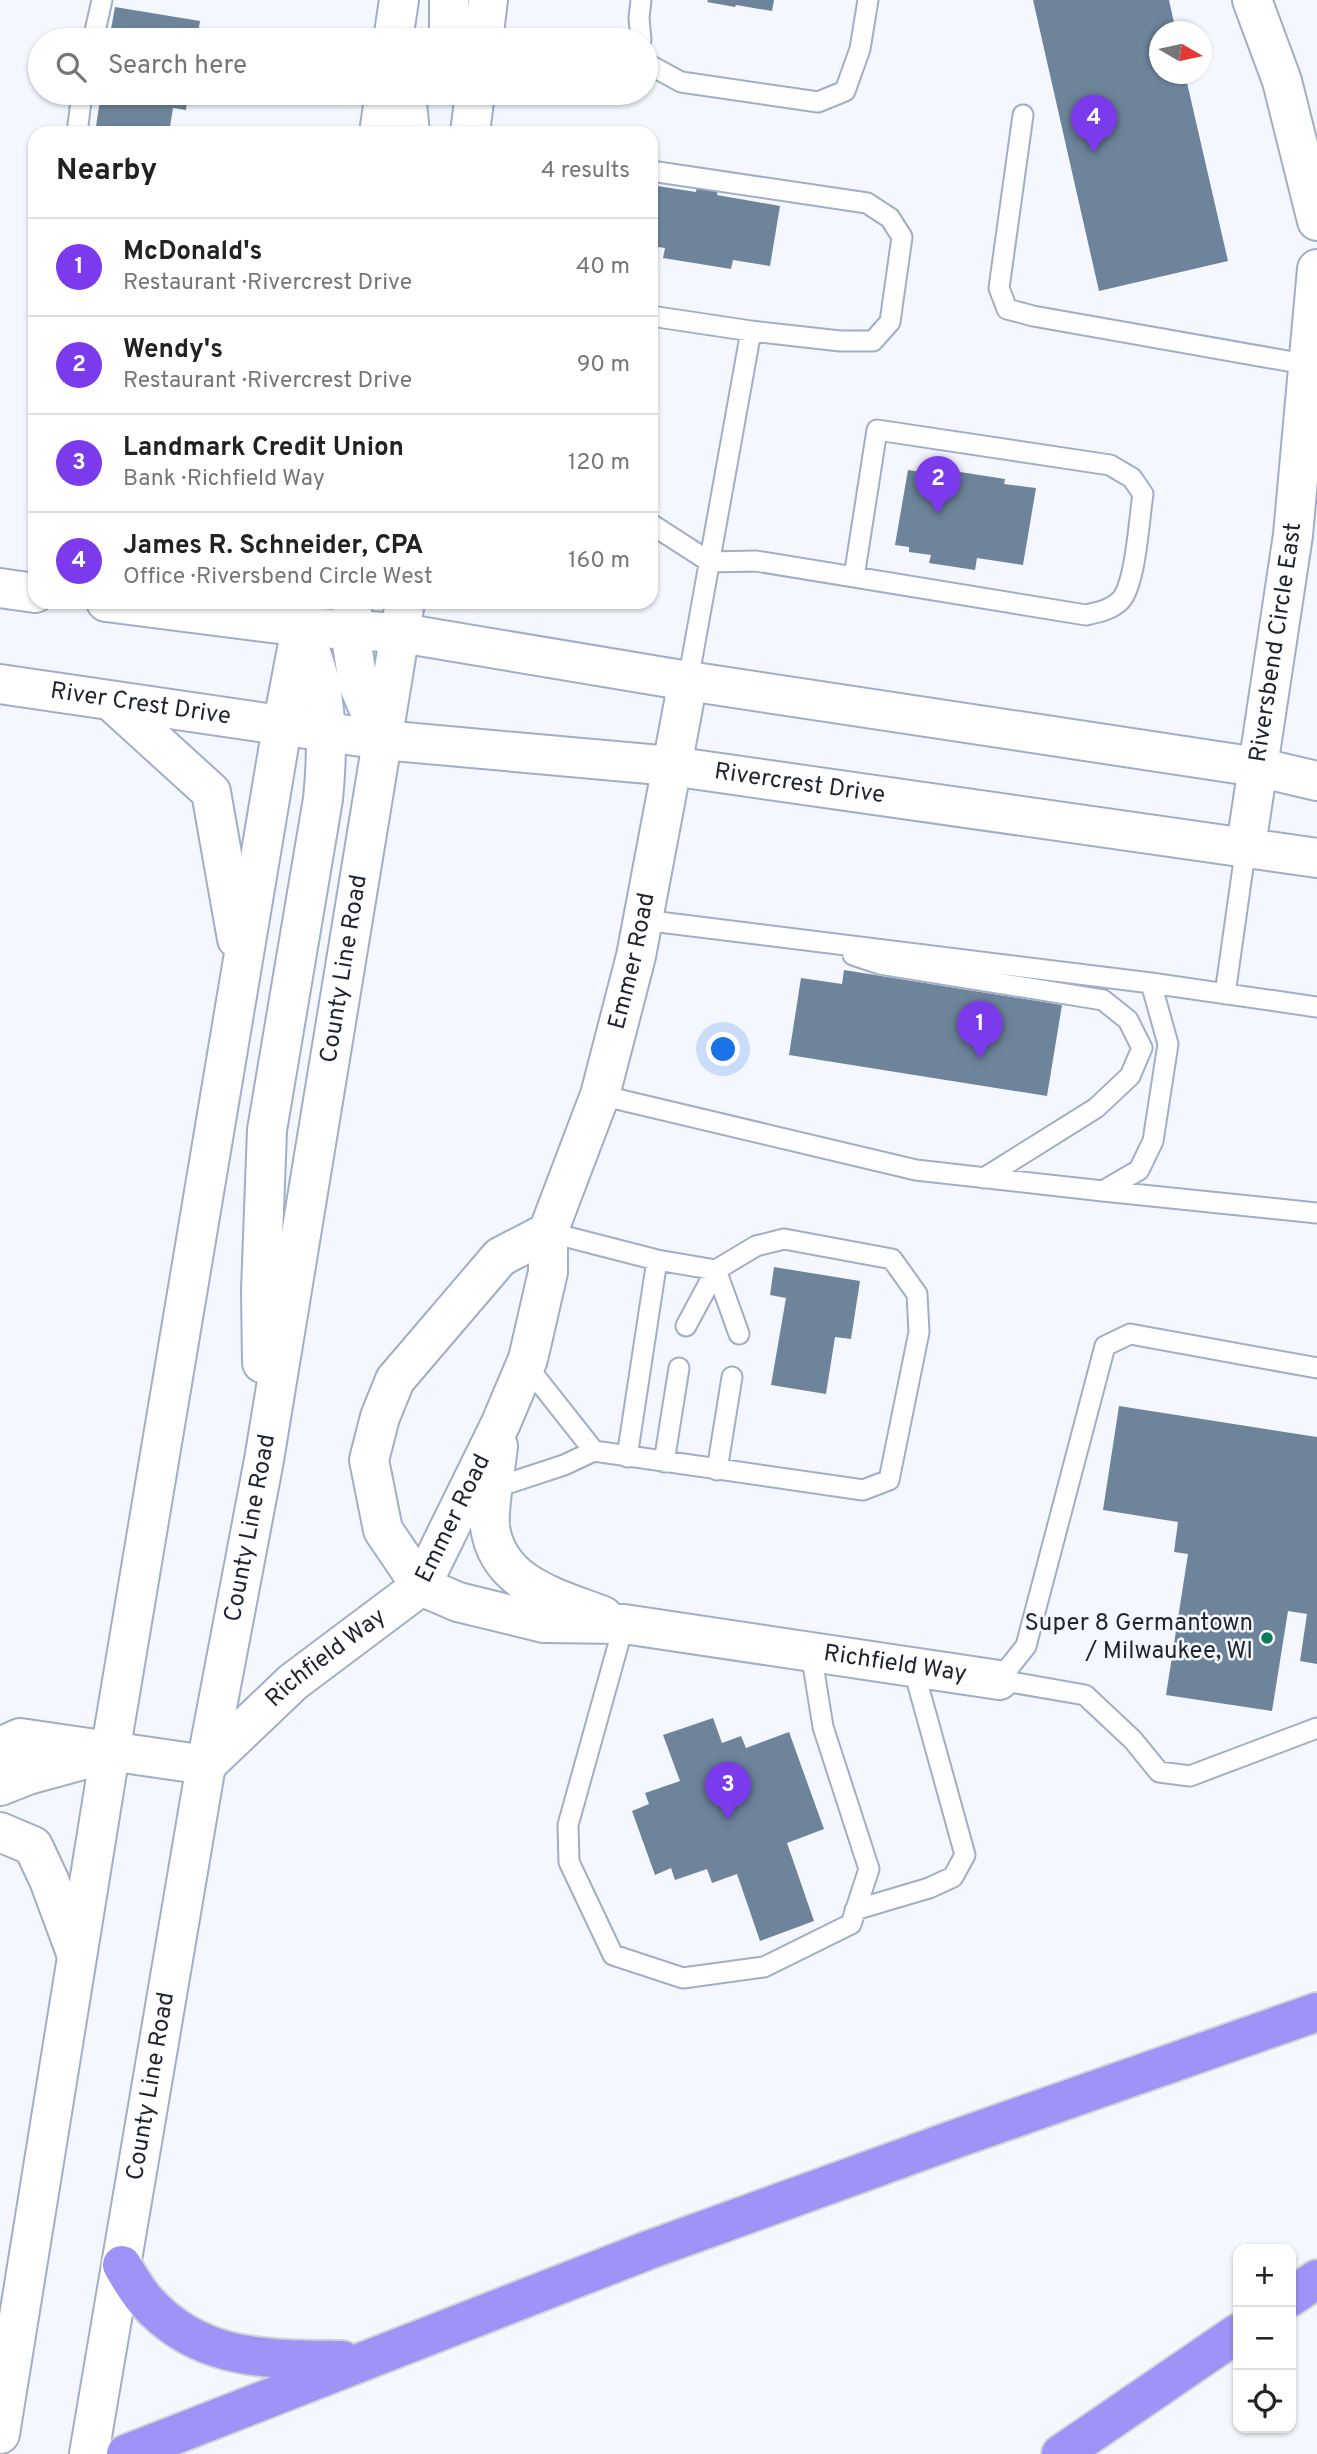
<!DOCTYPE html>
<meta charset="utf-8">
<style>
:root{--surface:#fff;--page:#f2f2f2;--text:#222;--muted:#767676;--line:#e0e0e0;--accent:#7c3aed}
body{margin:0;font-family:Overpass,sans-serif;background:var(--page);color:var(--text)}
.controls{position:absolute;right:21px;bottom:21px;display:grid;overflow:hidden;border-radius:14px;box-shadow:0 2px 5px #0004}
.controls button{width:63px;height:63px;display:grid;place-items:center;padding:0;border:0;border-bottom:2px solid var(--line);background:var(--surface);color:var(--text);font:35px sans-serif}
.compass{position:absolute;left:1149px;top:21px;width:63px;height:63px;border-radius:50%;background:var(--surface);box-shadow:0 2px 5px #0004;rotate:99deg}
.you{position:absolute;left:724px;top:1050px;width:24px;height:24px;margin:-18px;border:5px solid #fff;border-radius:50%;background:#1a73e8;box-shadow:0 0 0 10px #1a73e833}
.badge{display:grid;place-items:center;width:46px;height:46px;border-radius:50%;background:var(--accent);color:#fff;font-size:23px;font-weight:700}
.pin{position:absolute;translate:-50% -58px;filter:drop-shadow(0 2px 4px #0008)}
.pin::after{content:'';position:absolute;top:37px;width:24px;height:21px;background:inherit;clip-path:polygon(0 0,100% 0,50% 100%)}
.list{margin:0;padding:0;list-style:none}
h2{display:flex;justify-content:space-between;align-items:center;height:91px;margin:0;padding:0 28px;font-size:30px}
h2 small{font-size:23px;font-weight:400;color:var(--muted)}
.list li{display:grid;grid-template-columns:46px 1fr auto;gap:21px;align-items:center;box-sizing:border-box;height:98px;padding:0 28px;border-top:2px solid var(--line)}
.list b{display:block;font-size:26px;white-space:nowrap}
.list p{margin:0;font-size:23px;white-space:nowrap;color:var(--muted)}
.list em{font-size:23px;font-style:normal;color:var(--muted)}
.icon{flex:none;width:38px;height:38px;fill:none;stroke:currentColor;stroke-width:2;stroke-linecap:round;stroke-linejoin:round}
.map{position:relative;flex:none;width:1317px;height:2454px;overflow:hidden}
.search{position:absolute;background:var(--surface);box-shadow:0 2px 5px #0004;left:28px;top:28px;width:630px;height:77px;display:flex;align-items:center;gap:18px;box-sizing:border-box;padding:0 24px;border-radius:38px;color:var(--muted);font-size:26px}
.panel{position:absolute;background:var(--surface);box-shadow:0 2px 5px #0004;left:28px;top:126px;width:630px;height:483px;border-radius:21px}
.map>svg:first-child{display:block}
</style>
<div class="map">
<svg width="1317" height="2454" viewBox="0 0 1317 2454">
<rect width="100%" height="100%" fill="#f5f7fe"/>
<path fill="#6d849a" d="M 708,0 L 774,0 L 772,11 L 736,5 L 735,7 L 707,2 Z
M 1033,0 L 1169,0 L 1176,32 L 1160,32 L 1160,74 L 1185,74 L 1228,261 L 1099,291 Z
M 115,7 L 200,21 L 197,40 L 109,40 Z
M 101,93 L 188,93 L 186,110 L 173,108 L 169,133 L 95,133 Z
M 697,184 L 718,187 L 717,195 L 780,206 L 770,266 L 733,260 L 731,269 L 663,258 L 665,248 L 651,246 L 651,185 L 696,192 Z
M 922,466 L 1005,479 L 1004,484 L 1036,488 L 1023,565 L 977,558 L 975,570 L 929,563 L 931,555 L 909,552 L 909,547 L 895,545 L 908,470 L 921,472 Z
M 844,970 L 1062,1005 L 1047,1096 L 789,1055 L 801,978 L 842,984 Z
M 774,1267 L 860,1281 L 851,1339 L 835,1337 L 826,1394 L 771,1385 L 786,1298 L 770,1295 Z
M 1119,1406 L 1317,1437 L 1317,1664 L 1300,1661 L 1307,1614 L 1288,1611 L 1272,1711 L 1166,1695 L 1188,1554 L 1174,1552 L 1178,1522 L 1103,1510 Z
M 713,1718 L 722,1743 L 741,1736 L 746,1748 L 789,1732 L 824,1829 L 787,1843 L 814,1921 L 760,1941 L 737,1874 L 712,1883 L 707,1869 L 675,1880 L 671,1868 L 655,1875 L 632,1811 L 649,1804 L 645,1793 L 680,1781 L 663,1735 Z"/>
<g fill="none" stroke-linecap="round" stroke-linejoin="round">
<defs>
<path id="service" d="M 93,40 L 102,0
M 641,40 L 639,18 L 641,0
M 646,63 L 681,82 L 818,102 L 845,91 L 860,49 L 868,0
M 1023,115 L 999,288 L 1007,309 L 1033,316 L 1310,365
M 77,133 L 82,93
M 651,171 L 867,203 L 890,218 L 902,237 L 890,322 L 873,341 L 840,341 L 751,331
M 651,316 L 751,331 L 688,681
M 651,524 L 710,562 L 756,561 L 1086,615 C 1099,612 1111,610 1121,600 C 1136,582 1139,519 1143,494 L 1132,478 L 1110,465 L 877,430 L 854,577
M 643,920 L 1151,983 L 1317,1007
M 853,955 L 880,964 L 1103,1000 L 1128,1020 L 1142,1048 L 1130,1076 L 1096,1108 L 984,1178
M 1225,994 L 1246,846
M 600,1095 L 916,1170 L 1103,1191 L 1139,1170 L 1153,1141 L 1168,1044 L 1151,983
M 1103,1191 L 1317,1213
M 686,1326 L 716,1270 L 739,1334
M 526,1365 L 594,1451
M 1317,1368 L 1130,1334 L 1105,1346 L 1026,1646 L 999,1680 L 1085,1695 L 1133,1740 L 1159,1772 L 1190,1776 L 1317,1728
M 627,1457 L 657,1260
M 664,1462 L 679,1368
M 717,1470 L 732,1377
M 494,1488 L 564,1465 L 594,1451 L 863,1490 L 889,1480 L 919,1332 L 917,1294 L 892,1259 L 784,1239 L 756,1246 L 716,1270 L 657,1260 L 548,1232
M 624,1624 L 568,1825 L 569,1862 L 613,1955 L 683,1978 L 764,1967 L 851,1924 L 869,1869 L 823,1727 L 811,1652
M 855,1910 L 929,1888 L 953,1877 L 965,1855 L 913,1667"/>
<g id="minor">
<path d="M 1252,0 L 1282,81 L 1317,221"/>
<path d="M 303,627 L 401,633 L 688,681 L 1257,767 L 1317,781"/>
<path id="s1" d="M 382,740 L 671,766 L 1317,858"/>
<path id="s2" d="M 1246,846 L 1293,535 L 1317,269"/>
<path d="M 498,1446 C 496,1467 488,1508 490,1527 C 498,1585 557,1598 603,1616"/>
<path id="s3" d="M 421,1586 L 458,1602 L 544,1623 L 624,1624 L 999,1680"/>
<path d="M 421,1586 L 383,1530 L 369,1460 L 380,1417 L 395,1380 L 500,1257 L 548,1232"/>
<path id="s4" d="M 206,1765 L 293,1682 L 421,1586 L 501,1423 L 528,1359 L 548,1272 L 548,1232 L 600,1095 L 636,956 L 688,681"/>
</g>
<g id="tertiary">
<path d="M 0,588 L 35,593"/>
<path d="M 106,602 L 303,627"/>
<path id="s5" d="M 0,684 L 382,740"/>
<path d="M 0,1747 L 20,1738 L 206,1765"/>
<path d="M 0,1786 L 28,1775 L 97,1756"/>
</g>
<g id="secondary">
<path d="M 449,0 L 449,40"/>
<path d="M 393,40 L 399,0"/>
<path d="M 483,40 L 488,0"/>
<path d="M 406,93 L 410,133"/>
<path d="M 379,133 L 385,93"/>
<path d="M 470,133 L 475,93"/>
<path d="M 353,602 L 350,630 L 358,684 L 382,740"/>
<path d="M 111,701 L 211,792 L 237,939"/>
<path d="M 262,1363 L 261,1290 L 267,1130 L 323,799 C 327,760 328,722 320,683 C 316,665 309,647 303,630"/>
<path d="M 0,1832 L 33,1846 L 49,1880 L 76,1953"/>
<path d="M 0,2434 L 110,1753 L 282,727 L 306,602"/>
<path id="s6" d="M 89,2454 L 206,1765 L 264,1460 L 405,602"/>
</g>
<path id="motorway" d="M 122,2265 C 129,2277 137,2291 146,2301 C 200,2362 268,2359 342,2360
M 1291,2297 L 1317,2279
M 126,2454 L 646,2251 L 958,2138 L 1317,2012
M 1061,2454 L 1238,2333"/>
</defs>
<use href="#service" stroke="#a1adc9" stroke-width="23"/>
<use href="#minor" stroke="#a1adc9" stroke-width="42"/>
<use href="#tertiary" stroke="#a1adc9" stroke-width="42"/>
<use href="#secondary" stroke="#a1adc9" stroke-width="42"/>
<use href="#motorway" stroke="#d2d3d5" stroke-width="42"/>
<use href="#service" stroke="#fff" stroke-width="19"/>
<use href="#minor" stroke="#fff" stroke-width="38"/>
<use href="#tertiary" stroke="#fff" stroke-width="38"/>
<use href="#secondary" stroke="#fff" stroke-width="38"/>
<use href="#motorway" stroke="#9f93f7" stroke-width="38"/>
</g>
<circle fill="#0a7c58" stroke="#f5f7fe" stroke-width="2.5" cx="1267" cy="1638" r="7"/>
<g text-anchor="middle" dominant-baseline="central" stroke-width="5" stroke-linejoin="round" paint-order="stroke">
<g font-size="24" fill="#1f242f" stroke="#f5f7fe">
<text stroke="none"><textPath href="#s2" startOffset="206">Riversbend Circle East</textPath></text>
<text stroke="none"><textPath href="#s5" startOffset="142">River Crest Drive</textPath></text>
<text stroke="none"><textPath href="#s1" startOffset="420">Rivercrest Drive</textPath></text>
<text stroke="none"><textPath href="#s4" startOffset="945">Emmer Road</textPath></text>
<text stroke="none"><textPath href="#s6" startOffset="1507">County Line Road</textPath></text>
<text stroke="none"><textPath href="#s4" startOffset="355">Emmer Road</textPath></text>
<text stroke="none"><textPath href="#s6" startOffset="940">County Line Road</textPath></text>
<text stroke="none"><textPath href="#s4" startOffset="161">Richfield Way</textPath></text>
<text stroke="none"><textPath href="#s3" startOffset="483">Richfield Way</textPath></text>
<text stroke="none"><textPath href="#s6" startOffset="373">County Line Road</textPath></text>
</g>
<g font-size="24" fill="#1f242f" stroke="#f5f7fe" text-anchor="end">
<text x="1253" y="1624">Super 8 Germantown<tspan x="1253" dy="28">/ Milwaukee, WI</tspan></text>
</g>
</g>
</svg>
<div class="controls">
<button>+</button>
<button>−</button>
<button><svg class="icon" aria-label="locate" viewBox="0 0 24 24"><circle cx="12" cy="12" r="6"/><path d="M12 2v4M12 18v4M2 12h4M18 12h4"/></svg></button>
</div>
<svg class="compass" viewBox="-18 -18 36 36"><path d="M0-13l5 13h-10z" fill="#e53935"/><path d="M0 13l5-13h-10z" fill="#767676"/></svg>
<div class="you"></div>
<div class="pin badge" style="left:980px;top:1059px">1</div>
<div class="pin badge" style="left:938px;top:514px">2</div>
<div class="pin badge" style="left:728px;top:1820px">3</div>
<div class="pin badge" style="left:1094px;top:153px">4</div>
<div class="search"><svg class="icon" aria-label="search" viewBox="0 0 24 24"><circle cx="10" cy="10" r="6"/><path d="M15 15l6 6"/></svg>Search here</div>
<section class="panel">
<h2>Nearby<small>4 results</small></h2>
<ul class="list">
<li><span class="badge">1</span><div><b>McDonald's</b><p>Restaurant · Rivercrest Drive</p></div><em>40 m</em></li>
<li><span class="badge">2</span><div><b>Wendy's</b><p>Restaurant · Rivercrest Drive</p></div><em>90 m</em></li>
<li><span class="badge">3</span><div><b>Landmark Credit Union</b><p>Bank · Richfield Way</p></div><em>120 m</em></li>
<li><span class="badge">4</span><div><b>James R. Schneider, CPA</b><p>Office · Riversbend Circle West</p></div><em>160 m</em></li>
</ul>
</section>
</div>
